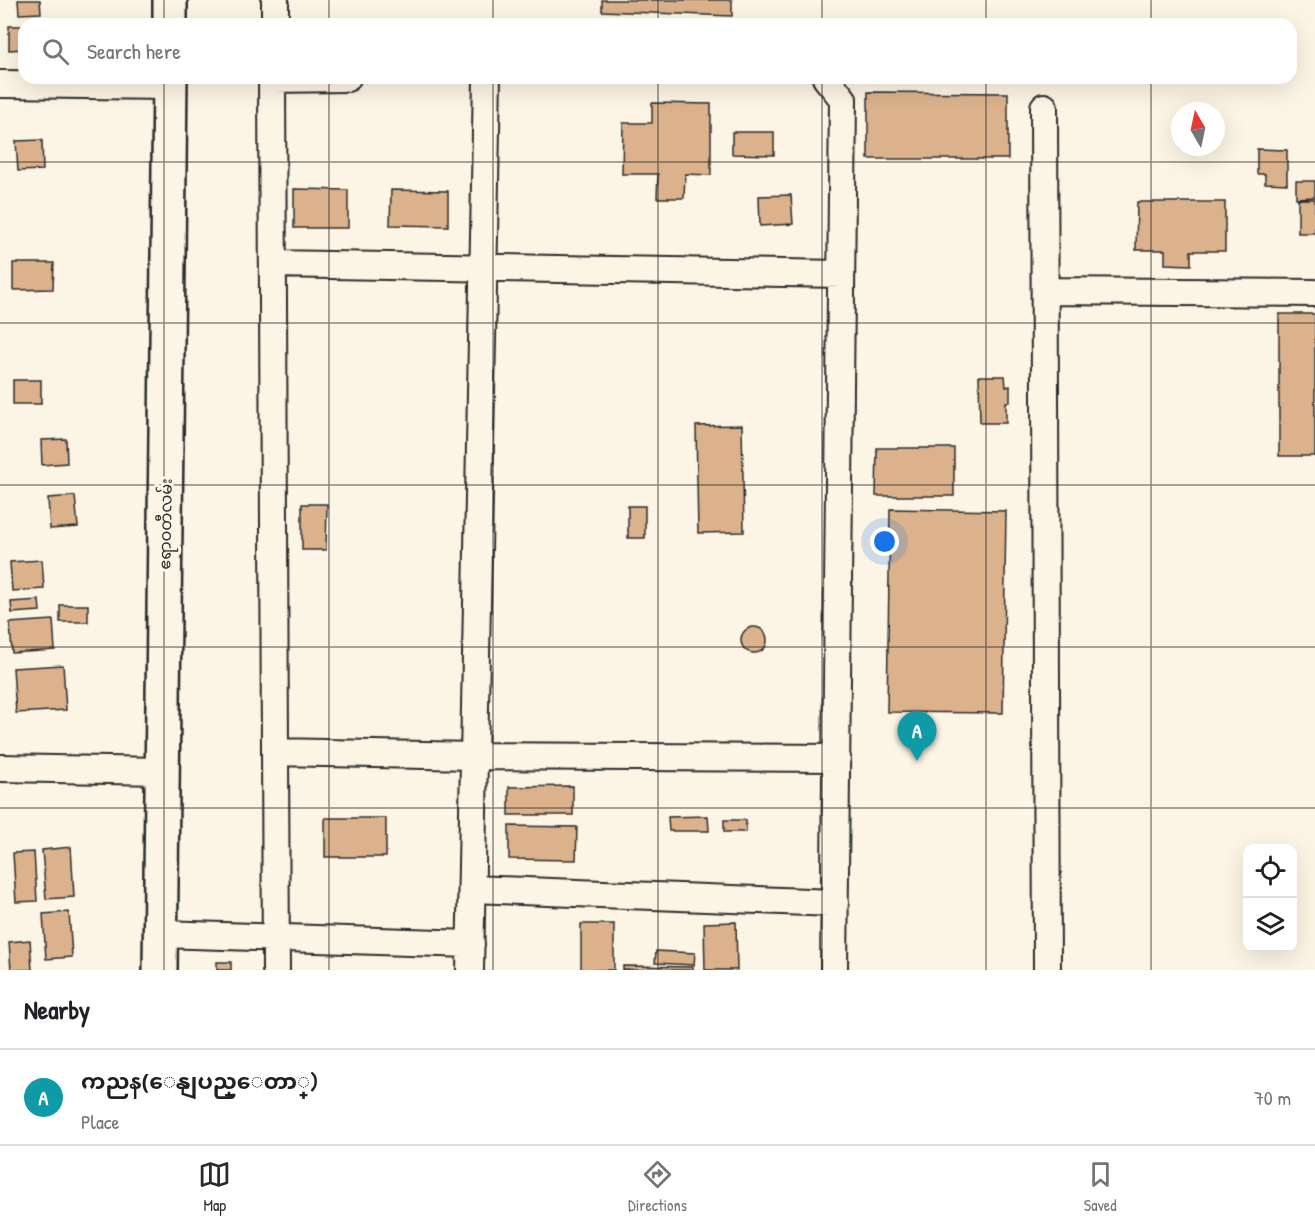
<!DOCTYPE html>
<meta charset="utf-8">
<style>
:root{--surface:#fff;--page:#f6f6f6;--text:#202124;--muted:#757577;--line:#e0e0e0;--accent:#2b2b2b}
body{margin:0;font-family:"Patrick Hand","Noto Sans Myanmar",sans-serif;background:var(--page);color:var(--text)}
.controls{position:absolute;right:18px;bottom:18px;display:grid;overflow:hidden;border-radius:12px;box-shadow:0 6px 24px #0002}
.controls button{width:54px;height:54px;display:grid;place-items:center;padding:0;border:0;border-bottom:2px solid var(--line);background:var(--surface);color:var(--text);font:30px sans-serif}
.compass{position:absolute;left:1171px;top:102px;width:54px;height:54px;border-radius:50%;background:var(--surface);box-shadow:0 6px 24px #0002;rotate:351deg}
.you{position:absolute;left:885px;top:542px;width:21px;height:21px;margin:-15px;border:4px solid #fff;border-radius:50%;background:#1a73e8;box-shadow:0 0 0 9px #1a73e833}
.badge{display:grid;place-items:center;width:39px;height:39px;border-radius:50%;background:var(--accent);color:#fff;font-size:20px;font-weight:700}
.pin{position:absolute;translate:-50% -50px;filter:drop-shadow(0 2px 3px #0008)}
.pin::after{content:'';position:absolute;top:32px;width:21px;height:18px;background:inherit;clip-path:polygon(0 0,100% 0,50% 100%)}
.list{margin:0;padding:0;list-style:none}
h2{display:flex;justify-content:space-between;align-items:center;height:78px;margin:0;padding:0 24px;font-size:26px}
h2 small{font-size:20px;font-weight:400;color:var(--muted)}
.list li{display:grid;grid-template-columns:39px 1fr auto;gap:18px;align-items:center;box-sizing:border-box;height:96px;padding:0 24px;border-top:2px solid var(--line)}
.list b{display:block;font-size:22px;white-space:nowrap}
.list p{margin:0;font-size:20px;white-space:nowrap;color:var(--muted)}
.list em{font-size:20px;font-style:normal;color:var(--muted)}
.icon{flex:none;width:33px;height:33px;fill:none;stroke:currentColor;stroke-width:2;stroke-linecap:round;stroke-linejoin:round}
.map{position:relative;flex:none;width:1315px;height:970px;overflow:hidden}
.search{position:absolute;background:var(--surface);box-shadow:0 6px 24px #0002;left:18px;right:18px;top:18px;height:66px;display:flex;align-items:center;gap:15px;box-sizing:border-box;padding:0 21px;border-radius:18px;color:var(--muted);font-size:22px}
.sheet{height:174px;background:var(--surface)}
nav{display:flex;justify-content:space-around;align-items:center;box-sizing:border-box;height:84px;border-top:2px solid var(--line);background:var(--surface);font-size:16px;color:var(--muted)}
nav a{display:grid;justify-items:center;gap:3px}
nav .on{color:var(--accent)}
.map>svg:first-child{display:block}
</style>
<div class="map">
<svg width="1315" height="970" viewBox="0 0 1315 970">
<rect width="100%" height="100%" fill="#fcf5e5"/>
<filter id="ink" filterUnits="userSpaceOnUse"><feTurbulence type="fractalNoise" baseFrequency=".0167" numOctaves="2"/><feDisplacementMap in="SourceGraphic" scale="12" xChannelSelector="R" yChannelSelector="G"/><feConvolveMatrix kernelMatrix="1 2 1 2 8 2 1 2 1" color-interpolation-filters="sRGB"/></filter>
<g filter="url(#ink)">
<path fill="#dbb28c" stroke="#2b2b2b" stroke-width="1.5" d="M 18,0 L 40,0 L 41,13 L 19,14 Z
M 602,0 L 732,0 L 732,16 L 602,11 Z
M 9,26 L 24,26 L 24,49 L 9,50 Z
M 868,92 L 1008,93 L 1008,159 L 868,159 Z
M 652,103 L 711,104 L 711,175 L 685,174 L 684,198 L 657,198 L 658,174 L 622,174 L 623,123 L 652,123 Z
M 732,132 L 774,132 L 774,155 L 732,154 Z
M 42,140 L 43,170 L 18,171 L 16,141 Z
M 1257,149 L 1287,150 L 1287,184 L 1265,183 L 1265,174 L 1257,174 Z
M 1296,181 L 1315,181 L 1315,197 L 1296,198 Z
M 294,189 L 348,190 L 348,228 L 294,228 Z
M 391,190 L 448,191 L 448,226 L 390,225 Z
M 791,195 L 793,224 L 760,226 L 759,196 Z
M 1298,199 L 1315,199 L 1315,233 L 1298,233 Z
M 1137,202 L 1225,202 L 1225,251 L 1191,251 L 1191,265 L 1165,264 L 1165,250 L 1136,250 Z
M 13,263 L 54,263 L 53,289 L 13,290 Z
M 1279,314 L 1315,314 L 1315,456 L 1279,456 Z
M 979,376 L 1005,376 L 1006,387 L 1010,386 L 1010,402 L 1006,402 L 1006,423 L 980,423 Z
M 13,380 L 41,380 L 41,404 L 13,404 Z
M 742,425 L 744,532 L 698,533 L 696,426 Z
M 66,439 L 67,463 L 42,465 L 41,440 Z
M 877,448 L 954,448 L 954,496 L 876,496 Z
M 75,496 L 78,527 L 50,529 L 48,498 Z
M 302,504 L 327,504 L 326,550 L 302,550 Z
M 628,506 L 645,506 L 645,538 L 628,538 Z
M 890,509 L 1006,511 L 1003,713 L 887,712 Z
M 42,560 L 44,589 L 12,591 L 10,562 Z
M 39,600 L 40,611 L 12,613 L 11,602 Z
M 60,605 L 88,605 L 88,622 L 60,622 Z
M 53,620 L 55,650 L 12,653 L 10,623 Z
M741 640a13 13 0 1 1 26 0a13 13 0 1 1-26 0Z
M 63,665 L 66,710 L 16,713 L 13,668 Z
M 573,786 L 573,815 L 509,815 L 509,787 Z
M 708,816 L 709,831 L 669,831 L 668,817 Z
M 325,818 L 386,818 L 386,857 L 325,857 Z
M 724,820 L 746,820 L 746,832 L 724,832 Z
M 509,826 L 577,827 L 576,860 L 509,859 Z
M 71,847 L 74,897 L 46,899 L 42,850 Z
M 34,852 L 37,901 L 16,902 L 13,853 Z
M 69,912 L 72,957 L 46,959 L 43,914 Z
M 736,922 L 737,970 L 705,970 L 704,923 Z
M 581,924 L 614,924 L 614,970 L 581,970 Z
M 30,940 L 32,970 L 11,970 L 9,942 Z
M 656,951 L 695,953 L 694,965 L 655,963 Z
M 217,962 L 231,962 L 231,970 L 217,970 Z
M 623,966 L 693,967 L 693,970 L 623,970 Z"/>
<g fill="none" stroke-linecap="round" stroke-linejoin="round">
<defs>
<path id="minor" d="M 275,24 L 275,0
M 826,78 L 843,99 L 834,970
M 0,84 L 170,86
M 1044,107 L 1047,970
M 273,264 L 841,274
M 1045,291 L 1315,293
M 275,752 L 474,756 L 837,758
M 0,768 L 162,771
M 472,889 L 835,903
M 160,934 L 471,944
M 276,970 L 272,79 L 347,78
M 470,970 L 487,78"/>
<path id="tertiary" d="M 170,24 L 170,0
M 160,970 L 170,78"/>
</defs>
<use href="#minor" stroke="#2b2b2b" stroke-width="30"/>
<use href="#tertiary" stroke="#2b2b2b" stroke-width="38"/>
<use href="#minor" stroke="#fcf5e5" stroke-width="26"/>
<use href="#tertiary" stroke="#fcf5e5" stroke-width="33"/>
</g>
</g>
<path fill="none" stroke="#2b2b2b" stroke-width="1.5" stroke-opacity="0.55" d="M 164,0 L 164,24M 329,0 L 329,24M 493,0 L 493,24M 658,0 L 658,24M 822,0 L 822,24M 986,0 L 986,24M 1151,0 L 1151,24M 164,78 L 164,970M 329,78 L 329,970M 493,78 L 493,970M 658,78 L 658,970M 822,78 L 822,970M 986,78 L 986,970M 1151,78 L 1151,970M 0,162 L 1315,162M 0,323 L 1315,323M 0,485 L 1315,485M 0,647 L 1315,647M 0,808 L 1315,808"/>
<g text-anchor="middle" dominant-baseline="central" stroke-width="6" stroke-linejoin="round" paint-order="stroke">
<g font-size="16" fill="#2b2b2b" stroke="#fcf5e5">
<text transform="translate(165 524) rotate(-89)">ဧရာဝတီလမ်း</text>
</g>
</g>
</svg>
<div class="controls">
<button><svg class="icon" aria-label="locate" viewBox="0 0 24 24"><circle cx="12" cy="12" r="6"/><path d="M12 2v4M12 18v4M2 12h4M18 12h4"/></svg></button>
<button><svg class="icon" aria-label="layers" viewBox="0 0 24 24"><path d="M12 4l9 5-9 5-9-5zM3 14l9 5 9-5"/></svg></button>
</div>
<svg class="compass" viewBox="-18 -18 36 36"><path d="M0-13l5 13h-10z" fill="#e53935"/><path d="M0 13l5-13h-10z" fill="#757577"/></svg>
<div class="you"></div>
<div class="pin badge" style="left:917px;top:761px;background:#0f9aa8">A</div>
<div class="search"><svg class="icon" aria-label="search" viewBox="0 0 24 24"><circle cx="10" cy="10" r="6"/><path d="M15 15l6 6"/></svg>Search here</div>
</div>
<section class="sheet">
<h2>Nearby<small></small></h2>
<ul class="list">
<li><span class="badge" style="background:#0f9aa8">A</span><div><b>ကညန(ေနျပည္ေတာ္)</b><p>Place</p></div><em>70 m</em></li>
</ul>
</section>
<nav>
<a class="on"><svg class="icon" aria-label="map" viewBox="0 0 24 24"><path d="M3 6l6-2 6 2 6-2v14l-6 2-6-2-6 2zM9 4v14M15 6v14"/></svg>Map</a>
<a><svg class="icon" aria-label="directions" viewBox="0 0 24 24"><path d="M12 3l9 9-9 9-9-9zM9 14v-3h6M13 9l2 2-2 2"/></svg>Directions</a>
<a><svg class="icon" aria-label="saved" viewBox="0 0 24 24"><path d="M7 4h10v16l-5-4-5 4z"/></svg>Saved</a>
</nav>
